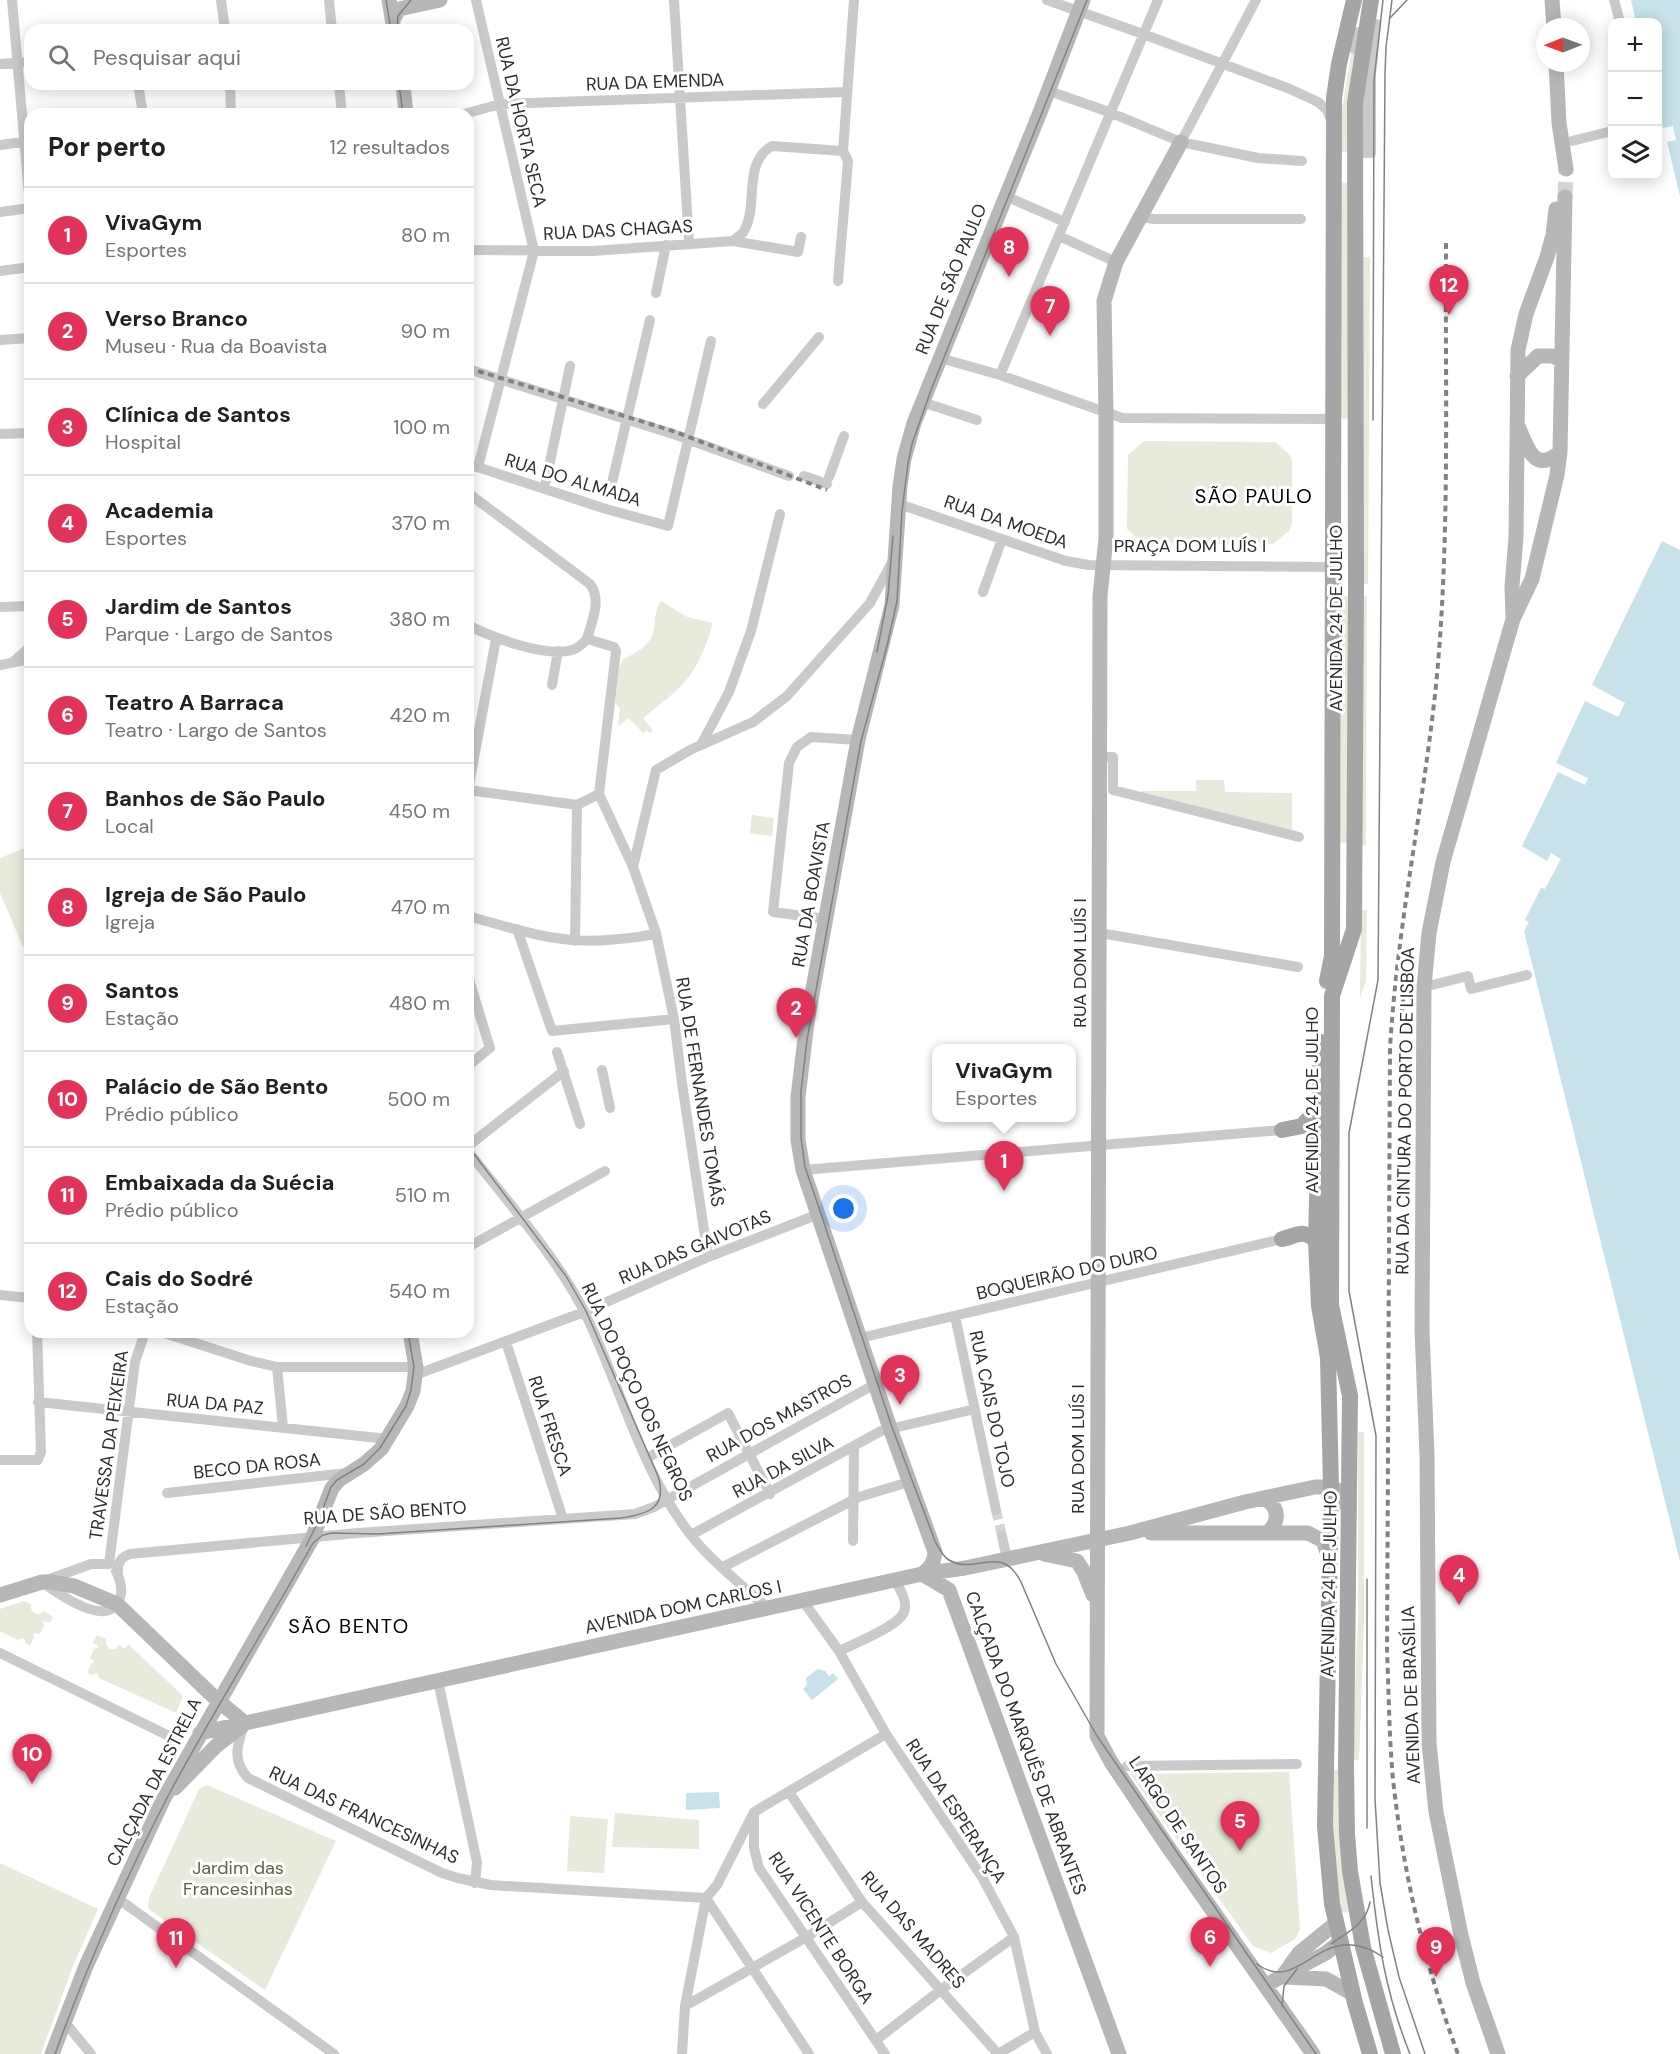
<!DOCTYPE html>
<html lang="pt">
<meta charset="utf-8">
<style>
:root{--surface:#fff;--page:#f6f6f6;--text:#202124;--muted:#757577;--line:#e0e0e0;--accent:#e1325a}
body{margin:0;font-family:"DM Sans",sans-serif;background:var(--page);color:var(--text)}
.controls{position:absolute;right:18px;top:18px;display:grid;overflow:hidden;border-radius:12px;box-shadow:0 3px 15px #0003}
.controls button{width:54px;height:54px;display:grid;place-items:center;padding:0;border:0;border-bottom:2px solid var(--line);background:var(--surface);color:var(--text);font:30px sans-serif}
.compass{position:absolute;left:1536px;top:18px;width:54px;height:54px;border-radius:50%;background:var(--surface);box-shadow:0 3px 15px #0003;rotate:269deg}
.you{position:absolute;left:844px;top:1209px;width:21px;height:21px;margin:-15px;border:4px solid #fff;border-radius:50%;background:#1a73e8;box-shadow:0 0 0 9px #1a73e833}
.badge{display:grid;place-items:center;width:39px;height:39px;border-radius:50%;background:var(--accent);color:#fff;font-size:20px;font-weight:700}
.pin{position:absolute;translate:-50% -50px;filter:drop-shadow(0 2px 3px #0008)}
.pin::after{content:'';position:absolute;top:32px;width:21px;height:18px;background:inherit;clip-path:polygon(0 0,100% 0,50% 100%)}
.popup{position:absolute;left:932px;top:1044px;width:144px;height:78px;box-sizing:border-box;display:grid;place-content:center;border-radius:12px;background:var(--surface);filter:drop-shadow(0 2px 4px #0005);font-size:20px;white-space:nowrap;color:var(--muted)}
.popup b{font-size:22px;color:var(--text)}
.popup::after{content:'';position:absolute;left:50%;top:100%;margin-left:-12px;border:12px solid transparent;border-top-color:var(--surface)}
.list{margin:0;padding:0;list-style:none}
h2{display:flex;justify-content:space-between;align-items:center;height:78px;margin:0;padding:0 24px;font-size:26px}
h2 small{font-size:20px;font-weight:400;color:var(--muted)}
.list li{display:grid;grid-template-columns:39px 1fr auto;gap:18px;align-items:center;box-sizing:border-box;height:96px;padding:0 24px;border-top:2px solid var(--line)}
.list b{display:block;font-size:22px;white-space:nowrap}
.list p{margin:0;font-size:20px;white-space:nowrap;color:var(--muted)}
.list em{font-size:20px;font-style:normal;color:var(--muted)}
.icon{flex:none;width:33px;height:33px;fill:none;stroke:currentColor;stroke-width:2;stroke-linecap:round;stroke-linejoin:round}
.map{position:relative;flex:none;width:1680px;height:2054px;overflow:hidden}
.search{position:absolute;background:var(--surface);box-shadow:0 3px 15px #0003;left:24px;top:24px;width:450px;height:66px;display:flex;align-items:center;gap:15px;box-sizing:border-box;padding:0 21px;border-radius:18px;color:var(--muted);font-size:22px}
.panel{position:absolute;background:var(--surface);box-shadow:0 3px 15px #0003;left:24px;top:108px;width:450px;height:1230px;border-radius:18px}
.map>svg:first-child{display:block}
</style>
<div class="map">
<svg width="1680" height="2054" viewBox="0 0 1680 2054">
<rect width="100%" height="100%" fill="#fff"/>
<path fill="#e6ebdb" d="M 1352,47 L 1355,49 L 1351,77 L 1349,152 L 1340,152 L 1341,115 Z
M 1340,183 L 1348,183 L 1349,417 L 1344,420 L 1340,417 Z
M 1360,257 L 1370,257 L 1368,584 L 1362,584 Z
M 1144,441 L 1275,442 L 1289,454 L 1292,460 L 1292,524 L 1289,531 L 1273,544 L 1142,543 L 1127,529 L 1128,455 Z
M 1341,596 L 1350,596 L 1349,844 L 1340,842 Z
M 1367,596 L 1366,846 L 1362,845 L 1363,597 Z
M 661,601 L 687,617 L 713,623 C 698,675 684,686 643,718 L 653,731 L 649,733 L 647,730 L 643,733 L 629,718 L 618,726 L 620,708 L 615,703 L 619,669 L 623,659 C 635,654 648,647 653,634 C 657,622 652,616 661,601 Z
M 1196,780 L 1224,780 L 1225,792 L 1292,793 L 1292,831 L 1141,794 L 1141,791 L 1196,791 Z
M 752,815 L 774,818 L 772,836 L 750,833 Z
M 30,846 L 30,944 L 23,947 L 0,893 L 0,858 Z
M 1361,910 L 1367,910 L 1366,981 L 1360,997 Z
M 1358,1432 L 1364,1432 L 1364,1623 L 1359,1760 L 1352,1760 L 1358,1617 Z
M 24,1601 L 31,1604 L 31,1609 L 34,1613 L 40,1614 L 44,1611 L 53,1617 L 50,1623 L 43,1621 L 44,1626 L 40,1634 L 33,1633 L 34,1637 L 30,1646 L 25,1643 L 25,1640 L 23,1638 L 18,1640 L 0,1631 L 0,1609 Z
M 97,1635 L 106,1639 L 106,1645 L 110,1649 L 115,1649 L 119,1645 L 125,1649 L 128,1644 L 183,1696 L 176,1713 L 99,1678 L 97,1673 L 93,1675 L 87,1673 L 91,1664 L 95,1662 L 90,1658 L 94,1649 L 98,1648 L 97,1645 L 93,1643 Z
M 1331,1770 L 1340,1770 L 1349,1911 L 1345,1913 L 1341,1911 L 1334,1855 Z
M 1289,1772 L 1300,1929 L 1295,1939 L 1271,1953 L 1253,1946 L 1130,1774 Z
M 207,1785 L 336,1841 L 265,1990 L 151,1911 L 148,1907 L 149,1898 L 199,1789 Z
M 615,1813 L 699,1820 L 699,1849 L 612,1847 Z
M 570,1816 L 608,1819 L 604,1873 L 567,1871 Z
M 0,1863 L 98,1909 L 73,1966 L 41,2054 L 0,2054 Z"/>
<path fill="#c7e2ea" d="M 1631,0 L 1680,0 L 1680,196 L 1667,142 L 1676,140 L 1673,126 L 1663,128 L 1658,106 L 1658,22 L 1636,22 Z
M 1662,541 L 1680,550 L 1680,1562 L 1524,931 L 1529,922 L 1525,920 L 1541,888 L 1545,889 L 1561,859 L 1551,853 L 1547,861 L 1522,846 L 1558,772 L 1585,785 L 1588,778 L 1556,763 L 1585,701 L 1618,717 L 1625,703 L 1592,685 Z
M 818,1669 L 825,1671 L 829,1676 L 833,1673 L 838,1679 L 812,1700 L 803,1689 L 807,1685 L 806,1678 Z
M 719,1792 L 720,1808 L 686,1810 L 686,1793 Z"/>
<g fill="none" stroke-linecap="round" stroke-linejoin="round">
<path stroke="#d5d5d5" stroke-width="10" stroke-dasharray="10 5" stroke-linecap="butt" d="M 996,1510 L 1002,1536"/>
<path stroke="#d5d5d5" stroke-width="15" stroke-dasharray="15 8" stroke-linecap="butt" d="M 1565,197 L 1566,169"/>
<path stroke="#cacaca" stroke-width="10" d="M 12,0 L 30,206
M 221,0 L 225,30
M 329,0 L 332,30
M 476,0 L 534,251 L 478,467
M 674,0 L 689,243
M 1047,0 L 1143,34 L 1290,89 L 1318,102 L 1327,110 L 1332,122
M 1614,0 L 1620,22
M 1373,23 L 1376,24 L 1371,75 L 1371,153 L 1361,153 L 1363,86 Z
M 1352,47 L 1355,49 L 1358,32
M 0,64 L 30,62
M 138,84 L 143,114
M 230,84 L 231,114
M 339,84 L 342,114
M 1049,91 L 1109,112 L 1181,142 L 1258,158 L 1302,161
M 464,114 L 500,104 L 847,92
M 1572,141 L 1612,131
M 1181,142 L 1256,0
M 0,145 L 30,141
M 1005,196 L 1065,222
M 0,212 L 30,208
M 1141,217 L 1154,219 L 1301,219
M 1059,236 L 1116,262
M 733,241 L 798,252 L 801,237
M 468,250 L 593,251 L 733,241 C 736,238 742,235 744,231 C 759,205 742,163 772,146 L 843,151 L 854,0
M 0,271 L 30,267
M 838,281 L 848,161 L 843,151
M 656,293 L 666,245
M 0,340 L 30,338
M 940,358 L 1000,375 L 1122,418 L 1334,419
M 468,369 L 676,435 L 789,476
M 1000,375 L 1158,0
M 922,402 L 977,420
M 763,404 L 819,337
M 0,434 L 30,433
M 468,464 L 606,509 L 668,526 L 711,341
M 804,476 L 827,484
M 829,477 L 844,436
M 546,481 L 570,366
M 611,487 L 650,320
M 468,493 L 590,584 C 602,600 592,621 587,639
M 899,504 L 1066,561 L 1089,565 L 1334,567
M 983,592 L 1002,539
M 0,607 L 30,606
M 468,625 C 491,637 546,658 572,650 C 579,648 582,644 587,639
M 587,639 L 614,647 L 616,651 L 599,794 L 633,867 L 656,933 L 674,1019 L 682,1083 L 708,1257
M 14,661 L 30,647
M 0,665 L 30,659
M 552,685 L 558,651
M 701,745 L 729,692 L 751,631 L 780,514
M 1100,757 L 1113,757 L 1113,790 L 1299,837
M 468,790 L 496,639
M 468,790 L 577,805 L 599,794
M 633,867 L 656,770 L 690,750 L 753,722 L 787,696 L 870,603 L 894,559
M 468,916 C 522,931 562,946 619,939 C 632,938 644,937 656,933
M 826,919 L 773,912 L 789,763 L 797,747 L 811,737 L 858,740
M 517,929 L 552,1031 L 674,1019
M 1100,933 L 1298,967
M 575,941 L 577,805
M 468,976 L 490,1048 L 468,1066
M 1424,987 L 1468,976 L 1471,989 L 1527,975
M 557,1052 L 580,1124
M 602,1070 L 610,1108
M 468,1146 L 564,1071
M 468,1151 C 506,1200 557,1257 585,1313 C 620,1385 640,1469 690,1534 C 708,1558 742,1585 765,1606 L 766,1609
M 803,1170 L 1282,1130
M 468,1247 L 605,1171
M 0,1295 L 30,1298
M 955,1316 L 996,1510
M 161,1332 L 251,1361 L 277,1367 L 416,1367
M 860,1338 L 1282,1239
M 506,1342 L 563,1519
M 277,1367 L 283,1427
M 415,1375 L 584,1312 L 708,1257 L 819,1214
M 38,1402 L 388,1439
M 647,1458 L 728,1413 L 770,1494
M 0,1460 L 38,1460 L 41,1452 L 37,1332
M 167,1493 L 347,1473
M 691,1535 L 881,1431 L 975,1409
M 1002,1536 L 1007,1559
M 853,1541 L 854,1447
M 109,1564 L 135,1362 L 145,1332
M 723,1567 L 859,1497 L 909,1482
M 118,1575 C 117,1564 120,1557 130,1554 L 358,1533 L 635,1514 L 654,1507 L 875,1384
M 47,1580 L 91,1564 L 109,1564
M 42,1582 C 57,1593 109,1631 120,1598 C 123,1590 120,1578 116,1571
M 803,1601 L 839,1651 L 886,1734 L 982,1877 L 1014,1937 L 1035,2032 L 1047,2054
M 839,1651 C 854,1644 899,1626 904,1612 C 908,1601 900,1590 895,1580
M 0,1653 L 171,1737
M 438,1681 L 477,1862 L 475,1883
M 244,1725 C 237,1745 232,1761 248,1778 L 442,1873 L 458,1878 L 490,1885 L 706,1898
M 1127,1766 L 1297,1764
M 789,1792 L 862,1902 L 998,2054
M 754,1815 L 754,1848 L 759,1868 L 885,2054
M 117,1898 L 334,2054
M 706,1898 L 809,2054
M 685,2006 L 805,1938 L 862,1902
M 64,2021 L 91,2054
M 876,2040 L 942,1989 L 1014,1937
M 682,2054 L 685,2006 L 706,1898 L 717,1885 L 754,1812 L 886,1734
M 998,2054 L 1035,2032"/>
<path stroke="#b7b7b7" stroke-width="15" d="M 389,0 L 393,24
M 1552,0 L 1554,27
M 393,20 L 399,9 L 440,0
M 1556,63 L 1559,123 L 1566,169
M 403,84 L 406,114
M 1181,142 L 1116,262 L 1104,301 L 1106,413 L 1106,538 L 1100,596 L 1097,1736 L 1111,1762 L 1166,1844 L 1313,2054
M 1517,376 L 1538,356 L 1552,356 L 1561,360
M 1519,428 C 1527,448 1535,474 1560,452
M 1513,617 L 1512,586 L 1516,537 L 1518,350 L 1526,314 L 1547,257 L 1553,235 L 1556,209
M 1263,1498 C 1280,1506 1280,1522 1267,1533
M 1151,1533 L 1308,1533 L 1323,1541 L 1329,1557
M 1044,1554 L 1077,1561 L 1084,1572 L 1093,1595
M 922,1574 C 931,1568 934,1562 935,1552 L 890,1428 L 803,1170 L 798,1140 L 798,1097 L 807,1022 L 858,740 L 892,605 L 900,486 L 904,459 L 914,423 L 1039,115 L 1083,0
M 922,1574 L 949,1590 L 1119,2054
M 0,1595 L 42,1582 L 50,1582 L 74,1586 L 117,1604 L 216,1699 L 245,1723
M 200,1733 L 922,1574 L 965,1568 L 1130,1533 L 1245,1502 L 1315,1487 L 1331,1487 L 1339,1491 L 1349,1510
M 175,1788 L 216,1746 L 243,1725
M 1284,1974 L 1299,1953 L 1336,1923
M 1285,1977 L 1326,1979 L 1353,1994
M 1266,1985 L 1326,1953 L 1340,1942
M 52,2054 L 86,1966 L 163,1800 L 312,1539 L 332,1488 L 339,1480 L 364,1464 L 381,1449 L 407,1406 L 413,1391 L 416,1367 L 410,1332
M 1498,2054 L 1473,1983 L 1461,1935 L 1436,1812 L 1429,1743 L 1427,1455 L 1422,1330 L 1424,987 L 1429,933 L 1443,862 L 1513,619 L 1532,579 L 1557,475 L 1560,452 L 1565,197"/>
<path stroke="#a5a5a5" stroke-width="16" d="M 1371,0 L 1355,103 L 1356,591 L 1354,929 L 1332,996 L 1331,1305 L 1350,1396 L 1346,1765 L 1347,1834 L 1350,1871 L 1363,1947 L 1393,2054
M 1327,981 L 1332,956 L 1334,98 L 1339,64 L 1354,0
M 1321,1042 L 1316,1241 L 1319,1306 L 1328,1358 L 1331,1487 L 1325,1826 L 1332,1904 L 1355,2003 L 1370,2054
M 1282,1130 L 1302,1126 L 1318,1108
M 1282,1239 C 1297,1236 1303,1228 1316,1241"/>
<path stroke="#828282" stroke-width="1.5" d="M 386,0 L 391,30
M 1087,0 L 931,390 L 912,444 L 908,463 L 902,511 L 897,601 L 887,646 L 861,741 L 807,1040 L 801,1091 L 801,1138 L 805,1167 L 817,1202 L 892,1427 L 935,1541 C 939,1548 942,1556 949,1560 C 976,1576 1001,1542 1021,1582 L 1056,1664 L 1097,1736 L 1316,2054
M 1392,0 L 1386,47 L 1385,75 L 1378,980 L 1349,1133 L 1349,1291 L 1376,1436 L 1375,1799 L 1380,1883 L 1388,1930 L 1399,1977 L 1425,2054
M 1390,18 L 1407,0
M 397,30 L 398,16 L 411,0
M 399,84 L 403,114
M 1373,420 L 1374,80 L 1383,0
M 877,652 L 888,595 L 893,536
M 306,1546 L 318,1522 L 331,1487 L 337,1480 L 364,1464 L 380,1448 L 406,1406 L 411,1390 L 414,1367 L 408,1332
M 1367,1828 L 1367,1579
M 1371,1876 C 1378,1941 1385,1992 1410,2054
M 1331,1944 C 1348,1932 1366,1924 1370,1902
M 1257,1964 C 1301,1997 1321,1915 1383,1957
M 1282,2006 L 1284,1986 L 1297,1969
M 55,2054 C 87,1966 125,1879 168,1796 C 214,1710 266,1628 313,1543 L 323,1535 L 332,1533 L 378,1534 L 621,1518 C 648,1514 668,1508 658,1476 L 586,1311 L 566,1276 L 468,1146"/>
<path stroke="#828282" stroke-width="4" stroke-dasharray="6 4.5" stroke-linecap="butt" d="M 1446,243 C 1445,387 1450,532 1437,675 C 1425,800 1397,924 1390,1049 L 1387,1652 C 1389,1695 1389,1737 1393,1779 C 1403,1873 1425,1966 1458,2054
M 468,368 L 673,431 L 827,490
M 1399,1036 L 1409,949"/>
</g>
<g text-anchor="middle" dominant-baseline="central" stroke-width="6" stroke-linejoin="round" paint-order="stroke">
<g font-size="18" fill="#2d2d2d" stroke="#fff">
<text transform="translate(655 82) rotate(-2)">RUA DA EMENDA</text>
<text transform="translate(521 122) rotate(77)">RUA DA HORTA SECA</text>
<text transform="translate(618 230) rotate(-3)">RUA DAS CHAGAS</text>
<text transform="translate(951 279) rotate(-68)">RUA DE SÃO PAULO</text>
<text transform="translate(573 480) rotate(17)">RUA DO ALMADA</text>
<text transform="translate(1006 522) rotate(19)">RUA DA MOEDA</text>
<text x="1190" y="546">PRAÇA DOM LUÍS I</text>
<text transform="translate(1336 618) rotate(-90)">AVENIDA 24 DE JULHO</text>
<text transform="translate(811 894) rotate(-80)">RUA DA BOAVISTA</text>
<text transform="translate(1080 963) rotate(-90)">RUA DOM LUÍS I</text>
<text transform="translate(700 1092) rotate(81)">RUA DE FERNANDES TOMÁS</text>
<text transform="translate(1312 1100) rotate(-90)">AVENIDA 24 DE JULHO</text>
<text transform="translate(1405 1111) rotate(-89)">RUA DA CINTURA DO PORTO DE LISBOA</text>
<text transform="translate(695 1247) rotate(-23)">RUA DAS GAIVOTAS</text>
<text transform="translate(1067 1273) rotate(-13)">BOQUEIRÃO DO DURO</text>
<text transform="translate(637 1392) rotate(65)">RUA DO POÇO DOS NEGROS</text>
<text transform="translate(215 1404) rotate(5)">RUA DA PAZ</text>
<text transform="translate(992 1409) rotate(78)">RUA CAIS DO TOJO</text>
<text transform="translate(779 1418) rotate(-29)">RUA DOS MASTROS</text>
<text transform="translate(550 1426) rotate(72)">RUA FRESCA</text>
<text transform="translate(109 1445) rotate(-82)">TRAVESSA DA PEIXEIRA</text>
<text transform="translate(1078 1449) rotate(-90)">RUA DOM LUÍS I</text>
<text transform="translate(257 1466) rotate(-6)">BECO DA ROSA</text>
<text transform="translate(783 1467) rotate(-28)">RUA DA SILVA</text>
<text transform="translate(385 1513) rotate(-4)">RUA DE SÃO BENTO</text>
<text transform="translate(1329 1584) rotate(-89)">AVENIDA 24 DE JULHO</text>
<text transform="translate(683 1607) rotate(-12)">AVENIDA DOM CARLOS I</text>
<text transform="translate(1411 1695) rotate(-92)">AVENIDA DE BRASÍLIA</text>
<text transform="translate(1026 1743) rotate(70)">CALÇADA DO MARQUÊS DE ABRANTES</text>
<text transform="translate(154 1782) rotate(-63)">CALÇADA DA ESTRELA</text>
<text transform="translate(956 1811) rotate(57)">RUA DA ESPERANÇA</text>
<text transform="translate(364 1815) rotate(25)">RUA DAS FRANCESINHAS</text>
<text transform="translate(1178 1825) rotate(56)">LARGO DE SANTOS</text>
<text transform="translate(821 1928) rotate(57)">RUA VICENTE BORGA</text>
<text transform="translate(913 1930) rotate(49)">RUA DAS MADRES</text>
</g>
<g font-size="18" fill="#57683c" stroke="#fff">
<text x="238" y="1868">Jardim das<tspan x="238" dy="21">Francesinhas</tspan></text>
</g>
<g font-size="20" letter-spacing="1.5" fill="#000" stroke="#fff">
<text x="1254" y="496">SÃO PAULO</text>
<text x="349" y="1626">SÃO BENTO</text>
</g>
</g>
</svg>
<div class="controls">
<button>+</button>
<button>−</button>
<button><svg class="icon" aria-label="layers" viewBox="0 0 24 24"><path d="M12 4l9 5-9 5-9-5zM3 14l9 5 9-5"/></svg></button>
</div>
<svg class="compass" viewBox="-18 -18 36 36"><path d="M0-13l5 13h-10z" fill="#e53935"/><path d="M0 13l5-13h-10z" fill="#757577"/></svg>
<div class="you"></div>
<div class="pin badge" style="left:1004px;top:1191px">1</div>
<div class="popup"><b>VivaGym</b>Esportes</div>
<div class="pin badge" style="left:796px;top:1038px">2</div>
<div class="pin badge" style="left:900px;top:1405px">3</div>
<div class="pin badge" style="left:1459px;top:1605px">4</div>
<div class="pin badge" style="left:1240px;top:1851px">5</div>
<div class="pin badge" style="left:1210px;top:1967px">6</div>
<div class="pin badge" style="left:1050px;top:336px">7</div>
<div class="pin badge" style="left:1009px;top:277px">8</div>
<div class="pin badge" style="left:1436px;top:1977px">9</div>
<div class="pin badge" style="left:32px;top:1784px">10</div>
<div class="pin badge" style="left:176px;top:1968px">11</div>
<div class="pin badge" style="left:1449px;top:315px">12</div>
<div class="search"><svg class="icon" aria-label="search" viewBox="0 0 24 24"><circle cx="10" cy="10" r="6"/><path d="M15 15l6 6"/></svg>Pesquisar aqui</div>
<section class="panel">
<h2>Por perto<small>12 resultados</small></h2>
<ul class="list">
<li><span class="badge">1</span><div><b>VivaGym</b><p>Esportes</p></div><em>80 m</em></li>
<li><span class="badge">2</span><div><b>Verso Branco</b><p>Museu · Rua da Boavista</p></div><em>90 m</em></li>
<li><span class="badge">3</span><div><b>Clínica de Santos</b><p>Hospital</p></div><em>100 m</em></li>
<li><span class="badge">4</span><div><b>Academia</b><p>Esportes</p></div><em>370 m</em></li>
<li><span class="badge">5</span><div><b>Jardim de Santos</b><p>Parque · Largo de Santos</p></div><em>380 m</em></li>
<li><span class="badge">6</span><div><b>Teatro A Barraca</b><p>Teatro · Largo de Santos</p></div><em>420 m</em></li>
<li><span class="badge">7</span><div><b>Banhos de São Paulo</b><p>Local</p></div><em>450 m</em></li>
<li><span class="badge">8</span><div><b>Igreja de São Paulo</b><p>Igreja</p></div><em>470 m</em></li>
<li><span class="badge">9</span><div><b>Santos</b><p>Estação</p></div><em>480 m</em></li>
<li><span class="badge">10</span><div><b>Palácio de São Bento</b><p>Prédio público</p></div><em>500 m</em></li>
<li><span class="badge">11</span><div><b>Embaixada da Suécia</b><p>Prédio público</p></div><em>510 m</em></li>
<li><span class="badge">12</span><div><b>Cais do Sodré</b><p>Estação</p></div><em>540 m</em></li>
</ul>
</section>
</div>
